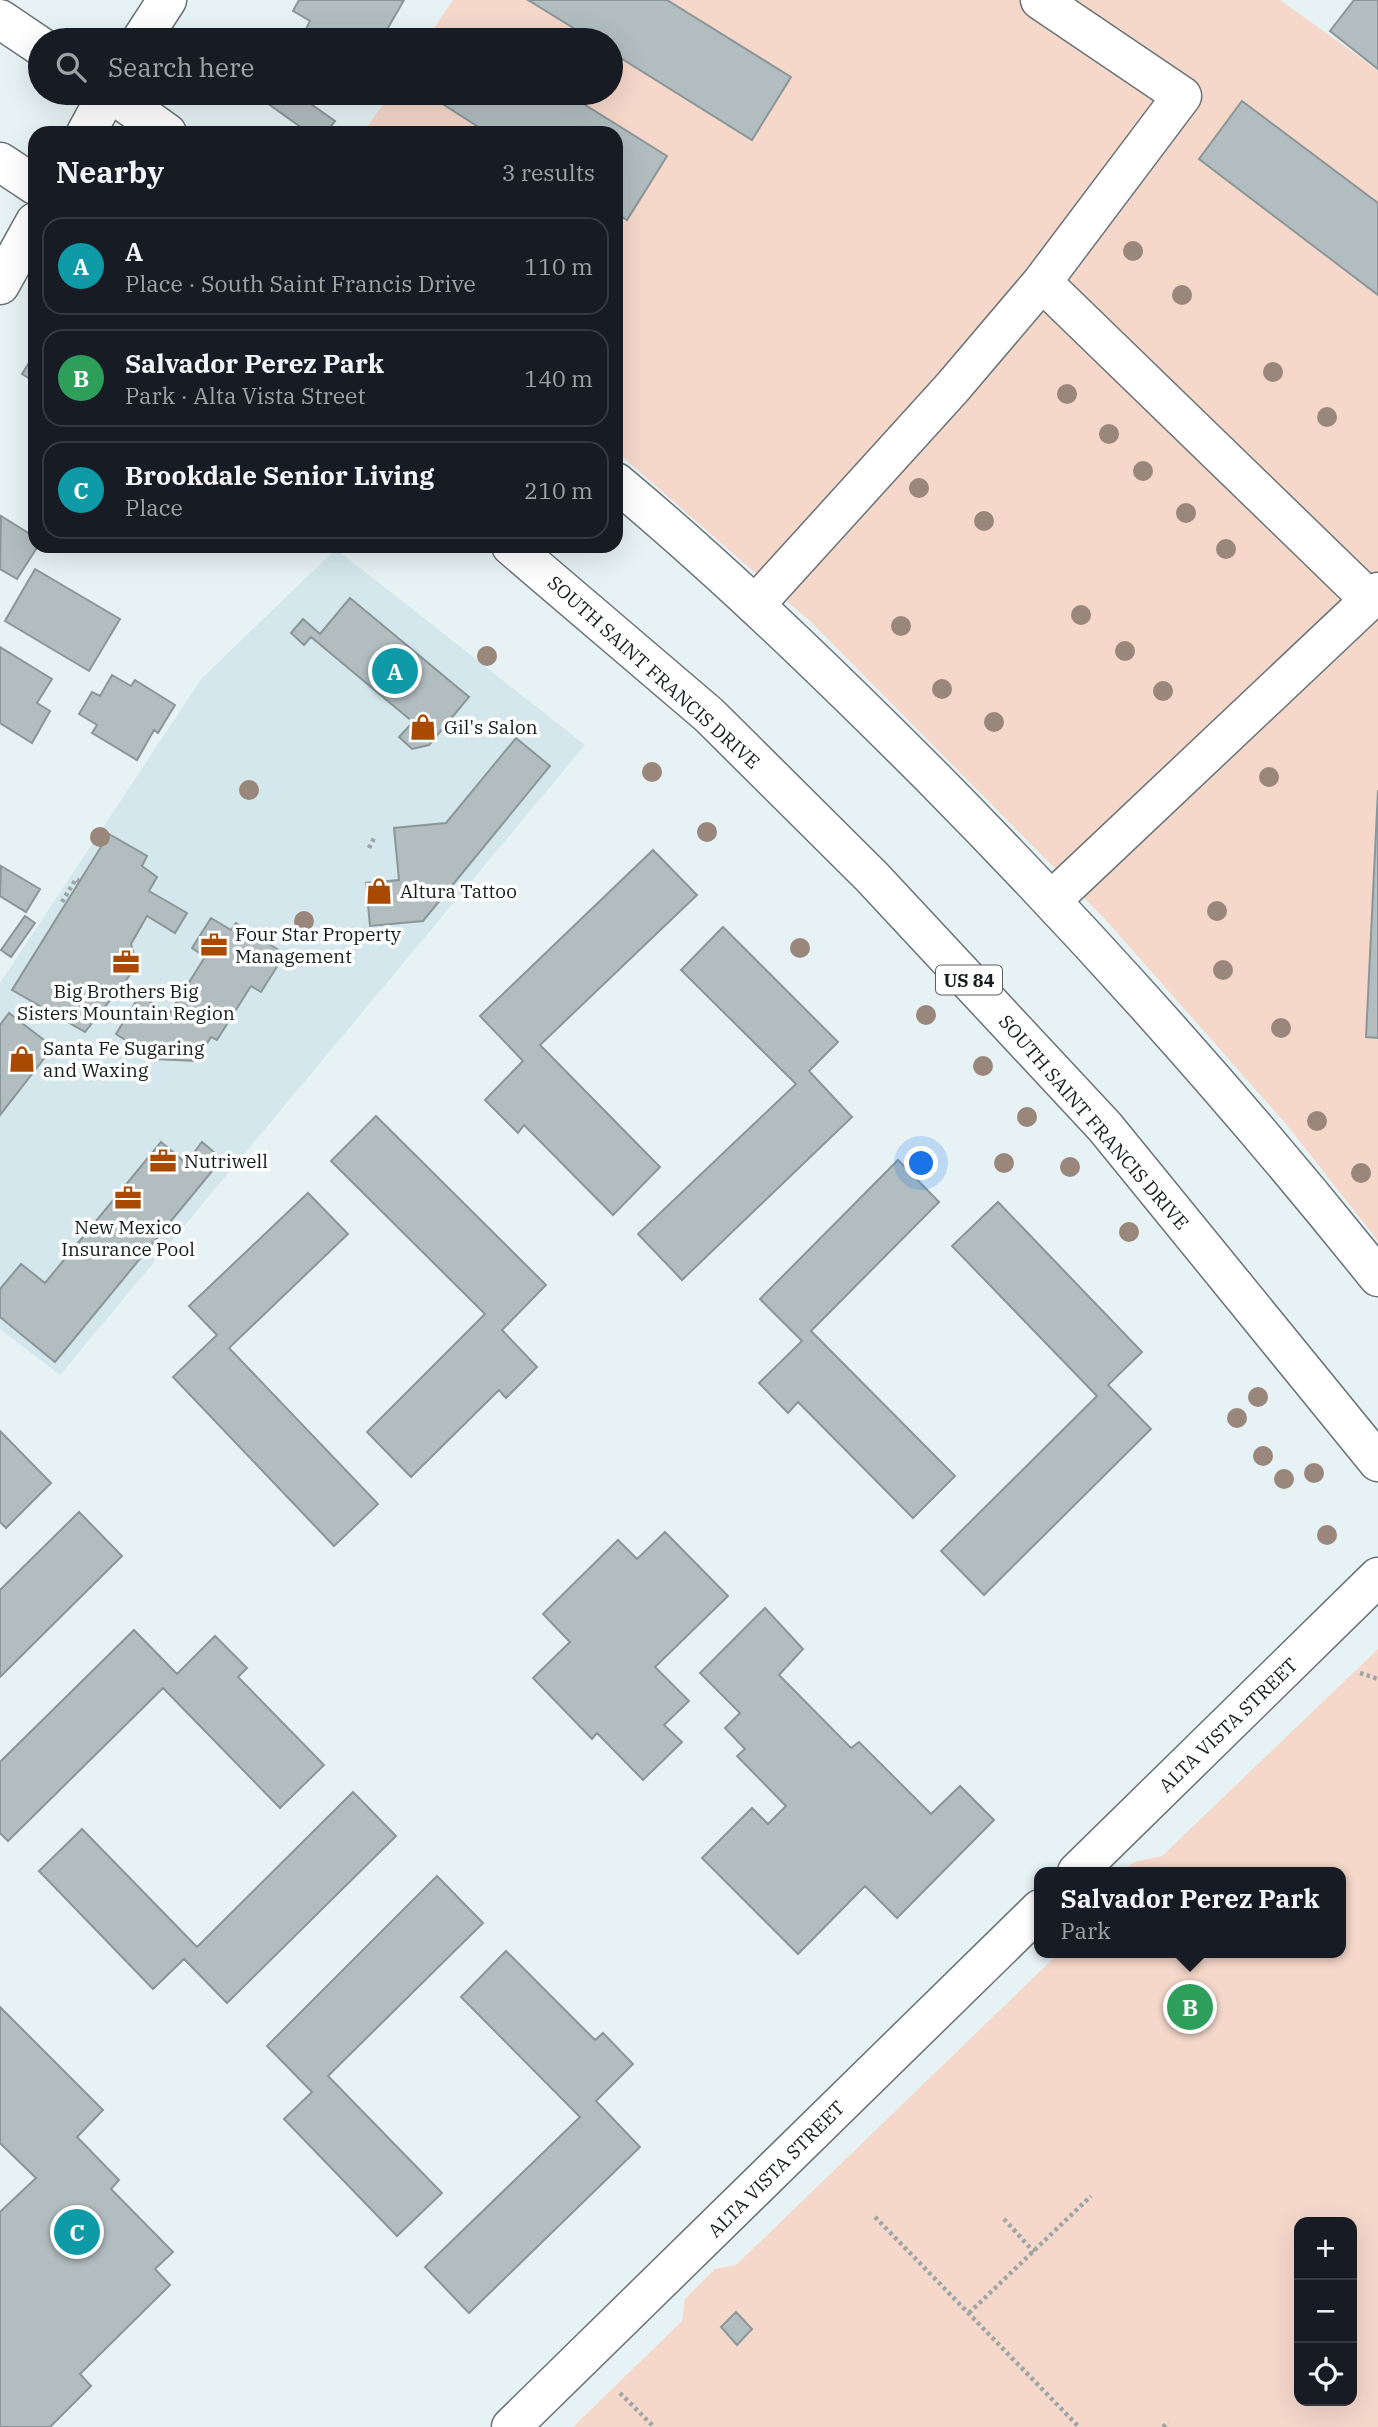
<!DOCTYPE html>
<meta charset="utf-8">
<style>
:root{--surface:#171b24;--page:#20242c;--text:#f1f3f6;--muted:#9ea1a6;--line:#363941;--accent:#d93025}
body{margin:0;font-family:"IBM Plex Serif",serif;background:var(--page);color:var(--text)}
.controls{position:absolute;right:21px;bottom:21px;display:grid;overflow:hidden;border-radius:14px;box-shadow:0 7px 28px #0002}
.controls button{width:63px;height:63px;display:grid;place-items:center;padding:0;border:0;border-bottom:2px solid var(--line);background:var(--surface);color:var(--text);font:35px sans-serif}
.you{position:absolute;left:922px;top:1164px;width:24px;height:24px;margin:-18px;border:5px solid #fff;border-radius:50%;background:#1a73e8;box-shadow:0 0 0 10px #1a73e833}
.badge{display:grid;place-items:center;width:46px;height:46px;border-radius:50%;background:var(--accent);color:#fff;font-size:23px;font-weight:700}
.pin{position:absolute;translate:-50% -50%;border:4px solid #fff;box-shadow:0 2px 7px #0006}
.popup{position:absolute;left:1034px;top:1867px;width:312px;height:91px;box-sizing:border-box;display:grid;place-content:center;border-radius:14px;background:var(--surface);filter:drop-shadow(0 2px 5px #0005);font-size:23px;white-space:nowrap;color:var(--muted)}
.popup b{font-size:26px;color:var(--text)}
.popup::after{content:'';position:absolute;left:50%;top:100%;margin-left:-14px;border:14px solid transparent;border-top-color:var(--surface)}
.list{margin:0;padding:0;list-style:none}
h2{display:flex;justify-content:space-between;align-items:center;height:91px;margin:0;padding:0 28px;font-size:30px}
h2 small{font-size:23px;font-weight:400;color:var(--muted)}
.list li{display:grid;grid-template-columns:46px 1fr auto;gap:21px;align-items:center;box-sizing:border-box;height:98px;margin:0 14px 14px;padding:0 14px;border:2px solid var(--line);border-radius:21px}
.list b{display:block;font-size:26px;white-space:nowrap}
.list p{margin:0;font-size:23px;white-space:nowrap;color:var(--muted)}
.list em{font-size:23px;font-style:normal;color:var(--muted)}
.icon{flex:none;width:38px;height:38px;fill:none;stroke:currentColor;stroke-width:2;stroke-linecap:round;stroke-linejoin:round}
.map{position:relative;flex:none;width:1378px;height:2427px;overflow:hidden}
.search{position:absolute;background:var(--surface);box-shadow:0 7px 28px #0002;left:28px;top:28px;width:595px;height:77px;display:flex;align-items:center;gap:18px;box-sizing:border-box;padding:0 24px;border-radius:38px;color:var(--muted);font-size:26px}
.panel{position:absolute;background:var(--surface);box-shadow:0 7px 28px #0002;left:28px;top:126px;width:595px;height:427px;border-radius:21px}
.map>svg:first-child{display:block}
</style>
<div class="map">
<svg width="1378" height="2427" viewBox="0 0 1378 2427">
<rect width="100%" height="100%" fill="#e7f2f5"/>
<path fill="#d3e7ed" d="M 336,549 L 585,745 L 60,1375 L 0,1329 L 0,983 L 202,678 Z"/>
<path fill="#f5d8ca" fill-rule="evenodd" d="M 453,0 L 1280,0 L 1378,70 L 1378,1241 L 1286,1124 L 1104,918 L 811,622 L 616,451 L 616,133 L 363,133 L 391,93 L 611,93 L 611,40 L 426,40 Z
M 1378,1649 L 1378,2427 L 573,2427 L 682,2321 L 685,2299 L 715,2269 L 736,2265 L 1059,1953 L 1340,1953 L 1340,1872 L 1122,1872 L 1134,1862 L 1162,1856 ZM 1299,2222 L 1352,2222 L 1352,2401 L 1299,2401 Z"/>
<path fill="#b2bdc0" stroke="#8b9699" stroke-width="2" d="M 299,0 L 404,0 L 381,40 L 349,40 L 343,37 L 342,40 L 308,40 L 302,37 L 310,21 L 293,11 Z
M 528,0 L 667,0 L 791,77 L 752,140 L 611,52 L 611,40 L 593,40 Z
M 1354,0 L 1378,0 L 1378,69 L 1330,31 Z
M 253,93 L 295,93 L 335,121 L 326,133 L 309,133 Z
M 447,93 L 566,93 L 667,156 L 627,220 L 616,213 L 616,133 L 488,133 L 441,103 Z
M 1242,101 L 1378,203 L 1378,295 L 1199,159 Z
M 35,353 L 35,382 L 22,374 Z
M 1,516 L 35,537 L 35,546 L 38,546 L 17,579 L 0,569 Z
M 35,569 L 120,619 L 89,671 L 5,621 Z
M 350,598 L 469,697 L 429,745 L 412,749 L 399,737 L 413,722 L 311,637 L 304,645 L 291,633 L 303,619 L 320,634 Z
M 0,647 L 52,679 L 37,703 L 50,711 L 32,743 L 0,723 Z
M 112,675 L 131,686 L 135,680 L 175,705 L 158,733 L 154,730 L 137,760 L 92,733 L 97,725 L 79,714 L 92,692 L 100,696 Z
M 516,738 L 550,766 L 423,921 L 370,926 L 366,883 L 399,880 L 394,828 L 446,823 Z
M 1378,790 L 1378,1038 L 1366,1037 Z
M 109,834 L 147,856 L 142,866 L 157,877 L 149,891 L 187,913 L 175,933 L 147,916 L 131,944 L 137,966 L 85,1032 L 12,990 Z
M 653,850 L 697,895 L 540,1045 L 660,1167 L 613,1215 L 524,1125 L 518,1133 L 485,1100 L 523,1061 L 480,1016 Z
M 1,866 L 40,889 L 26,912 L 0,896 Z
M 25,916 L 35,923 L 11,957 L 1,950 Z
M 211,918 L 231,930 L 236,923 L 285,954 L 261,992 L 251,986 L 217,1040 L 211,1037 L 196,1061 L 154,1059 L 116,1034 L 140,995 L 169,1014 L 205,957 L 192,948 Z
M 723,927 L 838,1042 L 809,1071 L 852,1117 L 682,1280 L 638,1234 L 796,1084 L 681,970 Z
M 9,1013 L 53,1047 L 0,1115 L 0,1025 Z
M 376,1116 L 546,1285 L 502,1330 L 537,1367 L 506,1398 L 499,1390 L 411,1477 L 367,1432 L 485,1314 L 331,1161 Z
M 161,1142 L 186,1163 L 202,1142 L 222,1159 L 55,1362 L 0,1317 L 0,1289 L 21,1264 L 45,1283 Z
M 898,1160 L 939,1202 L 811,1331 L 955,1476 L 913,1518 L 798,1402 L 788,1413 L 759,1383 L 802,1341 L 760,1299 Z
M 308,1193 L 348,1234 L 229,1348 L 378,1504 L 334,1546 L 173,1377 L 217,1335 L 189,1306 Z
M 998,1202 L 1142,1352 L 1108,1385 L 1151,1429 L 984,1595 L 941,1551 L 1097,1396 L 952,1246 Z
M 0,1431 L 51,1483 L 6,1528 L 0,1522 Z
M 79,1512 L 122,1556 L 0,1677 L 0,1590 Z
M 665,1532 L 728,1596 L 655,1667 L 689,1701 L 664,1725 L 682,1742 L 643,1780 L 597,1733 L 592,1739 L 533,1678 L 570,1642 L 543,1614 L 618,1540 L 637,1559 Z
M 765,1608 L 803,1649 L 779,1675 L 851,1748 L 859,1742 L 931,1814 L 960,1786 L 994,1820 L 897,1918 L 865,1886 L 798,1954 L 702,1858 L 752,1808 L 768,1824 L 786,1806 L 737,1756 L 745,1749 L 725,1728 L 740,1713 L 700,1673 Z
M 134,1630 L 177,1674 L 215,1636 L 247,1668 L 238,1677 L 324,1765 L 280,1808 L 163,1688 L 8,1841 L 0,1833 L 0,1762 Z
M 353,1792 L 396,1836 L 227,2003 L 184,1959 L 153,1989 L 39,1871 L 82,1829 L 197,1947 Z
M 437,1876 L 483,1923 L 328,2076 L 442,2193 L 397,2236 L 284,2119 L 312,2092 L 267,2046 Z
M 506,1951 L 595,2040 L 603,2033 L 633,2064 L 596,2101 L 640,2147 L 469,2313 L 425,2267 L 580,2117 L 461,1997 Z
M 0,2007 L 103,2110 L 77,2137 L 119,2180 L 111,2189 L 173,2252 L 155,2269 L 170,2285 L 80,2374 L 91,2386 L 50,2427 L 0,2427 L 0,2212 L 36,2178 L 0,2143 Z
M 736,2312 L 752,2329 L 737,2345 L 721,2327 Z"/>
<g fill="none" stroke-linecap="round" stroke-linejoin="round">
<defs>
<path id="minor" d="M 141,40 L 167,0
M 86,133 L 108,93
M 1042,282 L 1370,600
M 0,285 L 35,222
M 755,605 L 952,388 L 1042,282 L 1182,96 L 1040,0
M 1053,899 L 1378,592
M 1077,1872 L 1378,1577
M 511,2427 L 1040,1909"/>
<path id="highway" d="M 0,19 L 40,46
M 111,93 L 167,133
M 0,162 L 35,185
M 616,482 C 727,575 830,675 932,777 C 1090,937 1238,1102 1378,1277
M 511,546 L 709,715 L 872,877 L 1105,1127 L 1378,1462"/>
</defs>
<use href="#minor" stroke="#697375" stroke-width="41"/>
<use href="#highway" stroke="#697375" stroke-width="41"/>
<path stroke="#9da5a7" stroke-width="4.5" stroke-dasharray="3.5 3.5" stroke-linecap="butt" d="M 369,848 L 375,836
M 62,902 L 76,879 L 79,881
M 1360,1673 L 1378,1679
M 875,2217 L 1079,2427
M 1004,2219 L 1034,2252
M 969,2313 L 1091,2196
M 620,2393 L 654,2427
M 1163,2427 L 1168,2422"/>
<use href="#minor" stroke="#fff" stroke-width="38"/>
<use href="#highway" stroke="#fff" stroke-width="38"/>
</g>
<g fill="#9a877c">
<circle cx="1133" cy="251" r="10"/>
<circle cx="1182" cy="295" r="10"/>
<circle cx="1273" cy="372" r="10"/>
<circle cx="1067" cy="394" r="10"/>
<circle cx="1327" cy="417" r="10"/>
<circle cx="1109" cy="434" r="10"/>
<circle cx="1143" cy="471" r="10"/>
<circle cx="919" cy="488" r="10"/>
<circle cx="1186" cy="513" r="10"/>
<circle cx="984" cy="521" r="10"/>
<circle cx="1226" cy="549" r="10"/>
<circle cx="1081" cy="615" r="10"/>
<circle cx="901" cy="626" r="10"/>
<circle cx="1125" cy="651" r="10"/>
<circle cx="487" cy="656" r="10"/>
<circle cx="942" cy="689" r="10"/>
<circle cx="1163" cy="691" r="10"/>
<circle cx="994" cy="722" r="10"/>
<circle cx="652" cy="772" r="10"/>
<circle cx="1269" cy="777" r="10"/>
<circle cx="249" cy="790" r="10"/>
<circle cx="707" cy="832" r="10"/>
<circle cx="100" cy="837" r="10"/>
<circle cx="1217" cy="911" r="10"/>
<circle cx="304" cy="921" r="10"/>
<circle cx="800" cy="948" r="10"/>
<circle cx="1223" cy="970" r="10"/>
<circle cx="926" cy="1015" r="10"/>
<circle cx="1281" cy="1028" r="10"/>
<circle cx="983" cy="1066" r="10"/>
<circle cx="1027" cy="1117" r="10"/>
<circle cx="1317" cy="1121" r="10"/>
<circle cx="1004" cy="1163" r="10"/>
<circle cx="1070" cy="1167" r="10"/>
<circle cx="1361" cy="1173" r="10"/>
<circle cx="1129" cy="1232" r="10"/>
<circle cx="1258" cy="1397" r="10"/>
<circle cx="1237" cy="1418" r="10"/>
<circle cx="1263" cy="1456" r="10"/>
<circle cx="1314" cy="1473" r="10"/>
<circle cx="1284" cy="1479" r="10"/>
<circle cx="1327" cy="1535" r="10"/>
</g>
<defs>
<symbol id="shop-bare" viewBox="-9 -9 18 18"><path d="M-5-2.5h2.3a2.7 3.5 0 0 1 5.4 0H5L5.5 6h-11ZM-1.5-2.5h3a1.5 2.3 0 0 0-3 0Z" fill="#aa4a00" stroke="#fff" stroke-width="2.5" paint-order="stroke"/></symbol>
<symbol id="office-bare" viewBox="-9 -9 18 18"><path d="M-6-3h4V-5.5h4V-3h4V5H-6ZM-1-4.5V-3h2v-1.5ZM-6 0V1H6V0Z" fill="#aa4a00" stroke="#fff" stroke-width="2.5" paint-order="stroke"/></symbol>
</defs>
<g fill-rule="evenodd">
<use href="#shop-bare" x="404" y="708" width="38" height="38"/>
<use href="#shop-bare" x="360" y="872" width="38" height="38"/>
<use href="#office-bare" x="195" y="926" width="38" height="38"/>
<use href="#office-bare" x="107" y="943" width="38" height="38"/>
<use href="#shop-bare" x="3" y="1040" width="38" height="38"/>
<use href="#office-bare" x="144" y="1142" width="38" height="38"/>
<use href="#office-bare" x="109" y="1179" width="38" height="38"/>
</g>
<g text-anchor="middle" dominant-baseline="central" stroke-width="7" stroke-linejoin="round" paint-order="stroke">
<rect fill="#fff" stroke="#5d5f60" stroke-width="2" x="936" y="965.5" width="66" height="29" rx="5"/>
<g font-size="18" font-weight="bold" fill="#171b1c">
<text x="969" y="980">US 84</text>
</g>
<g font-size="19" fill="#171b1c" stroke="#fff">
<text transform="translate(654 672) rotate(42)">SOUTH SAINT FRANCIS DRIVE</text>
<text transform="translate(1094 1122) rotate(49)">SOUTH SAINT FRANCIS DRIVE</text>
<text transform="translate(1228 1725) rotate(-44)">ALTA VISTA STREET</text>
<text transform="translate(776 2169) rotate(-45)">ALTA VISTA STREET</text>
</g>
<g font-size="19" fill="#171b1c" stroke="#fff" text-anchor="start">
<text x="444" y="727">Gil's Salon</text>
<text x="400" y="891">Altura Tattoo</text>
<text x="235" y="934">Four Star Property<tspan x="235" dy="22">Management</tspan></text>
<text x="126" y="991" text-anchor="middle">Big Brothers Big<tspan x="126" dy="22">Sisters Mountain Region</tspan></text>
<text x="43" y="1048">Santa Fe Sugaring<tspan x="43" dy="22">and Waxing</tspan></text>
<text x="184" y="1161">Nutriwell</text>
<text x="128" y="1227" text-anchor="middle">New Mexico<tspan x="128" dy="22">Insurance Pool</tspan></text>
</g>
</g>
</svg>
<div class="controls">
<button>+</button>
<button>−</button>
<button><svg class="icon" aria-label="locate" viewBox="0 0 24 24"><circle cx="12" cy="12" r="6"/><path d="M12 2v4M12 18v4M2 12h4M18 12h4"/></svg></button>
</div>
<div class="you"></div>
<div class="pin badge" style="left:395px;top:671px;background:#0f9aa8">A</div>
<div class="pin badge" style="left:1190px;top:2007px;background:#2e9e5b">B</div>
<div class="popup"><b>Salvador Perez Park</b>Park</div>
<div class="pin badge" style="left:77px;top:2232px;background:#0f9aa8">C</div>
<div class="search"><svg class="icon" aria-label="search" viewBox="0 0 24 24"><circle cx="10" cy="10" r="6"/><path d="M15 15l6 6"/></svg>Search here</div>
<section class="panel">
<h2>Nearby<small>3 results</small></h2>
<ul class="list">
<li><span class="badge" style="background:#0f9aa8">A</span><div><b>A</b><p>Place · South Saint Francis Drive</p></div><em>110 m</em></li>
<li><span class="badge" style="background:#2e9e5b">B</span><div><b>Salvador Perez Park</b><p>Park · Alta Vista Street</p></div><em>140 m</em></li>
<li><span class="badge" style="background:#0f9aa8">C</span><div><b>Brookdale Senior Living</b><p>Place</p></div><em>210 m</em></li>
</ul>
</section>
</div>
